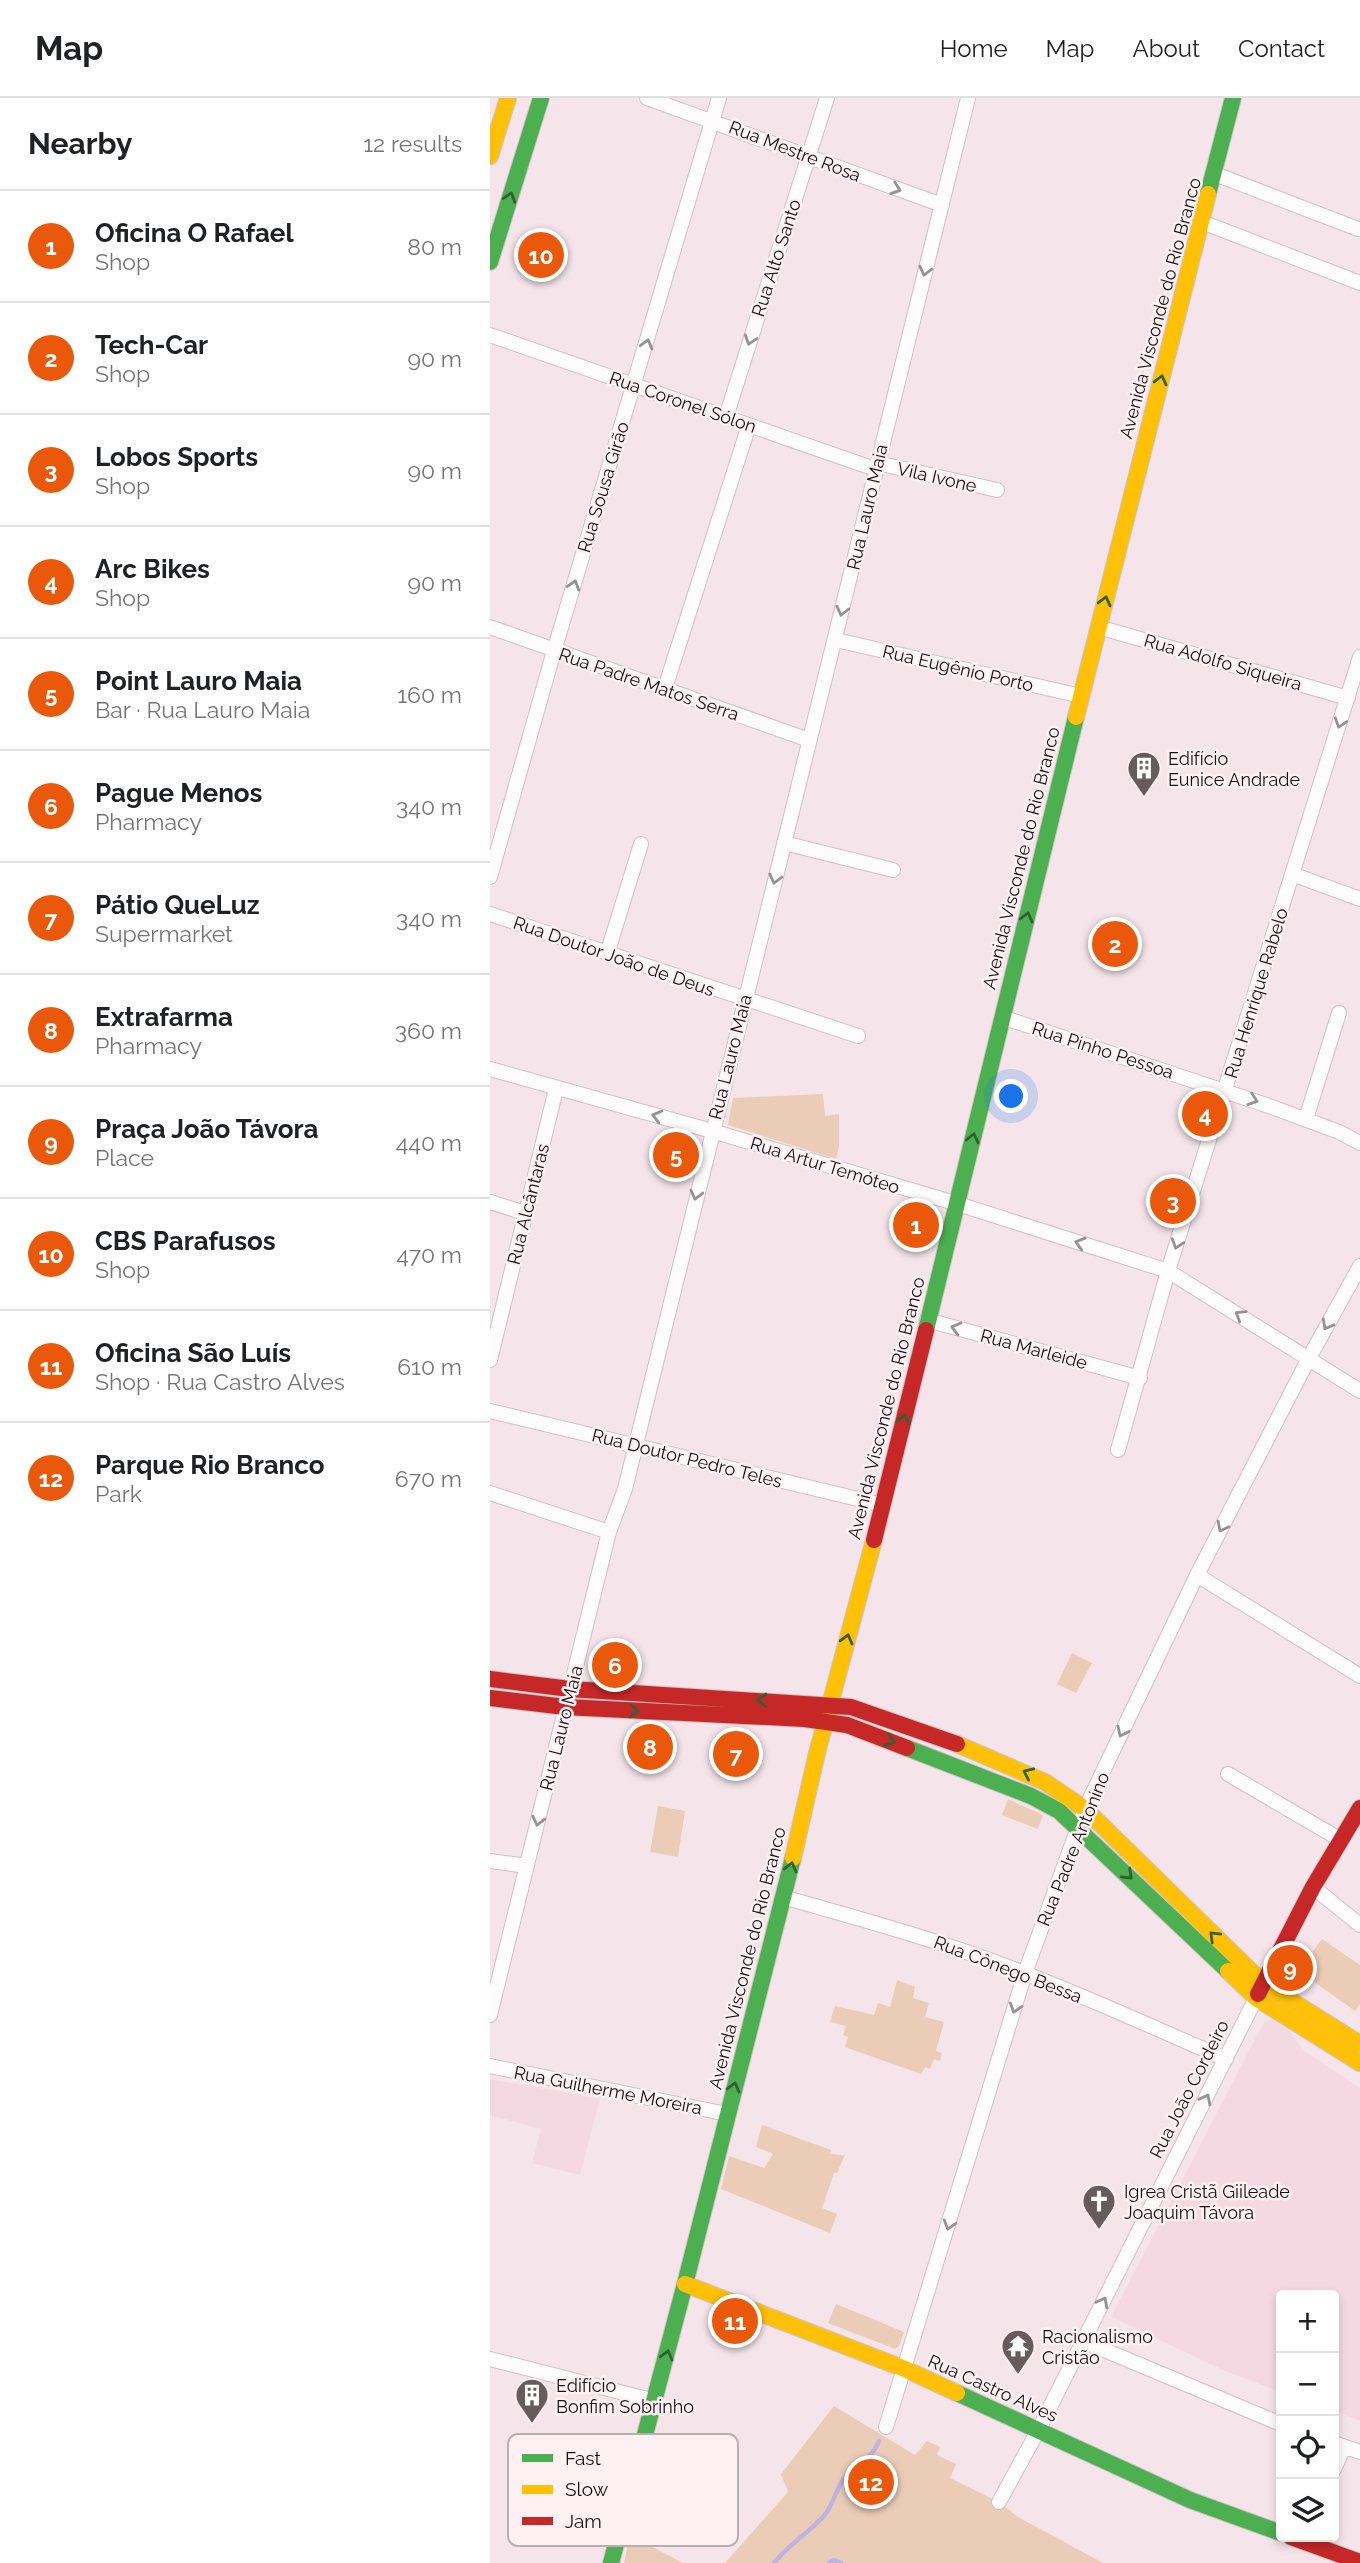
<!DOCTYPE html>
<meta charset="utf-8">
<style>
:root{--surface:#fff;--page:#f6f6f6;--text:#202124;--muted:#757577;--line:#e0e0e0;--accent:#ea580c}
body{margin:0;font-family:Raleway,sans-serif;background:var(--page);color:var(--text)}
.controls{position:absolute;right:21px;bottom:21px;display:grid;overflow:hidden;border-radius:7px;box-shadow:0 4px 10px #0003}
.controls button{width:63px;height:63px;display:grid;place-items:center;padding:0;border:0;border-bottom:2px solid var(--line);background:var(--surface);color:var(--text);font:35px sans-serif}
.you{position:absolute;left:522px;top:999px;width:24px;height:24px;margin:-18px;border:5px solid #fff;border-radius:50%;background:#1a73e8;box-shadow:0 0 0 10px #1a73e833}
.badge{display:grid;place-items:center;width:46px;height:46px;border-radius:50%;background:var(--accent);color:#fff;font-size:23px;font-weight:700}
.pin{position:absolute;translate:-50% -50%;border:4px solid #fff;box-shadow:0 2px 7px #0006}
.list{margin:0;padding:0;list-style:none}
h2{display:flex;justify-content:space-between;align-items:center;height:91px;margin:0;padding:0 28px;font-size:30px}
h2 small{font-size:23px;font-weight:400;color:var(--muted)}
.list li{display:grid;grid-template-columns:46px 1fr auto;gap:21px;align-items:center;box-sizing:border-box;height:112px;padding:0 28px;border-top:2px solid var(--line)}
.list b{display:block;font-size:26px;white-space:nowrap}
.list p{margin:0;font-size:23px;white-space:nowrap;color:var(--muted)}
.list em{font-size:23px;font-style:normal;color:var(--muted)}
.icon{flex:none;width:38px;height:38px;fill:none;stroke:currentColor;stroke-width:2;stroke-linecap:round;stroke-linejoin:round}
.map{position:relative;flex:none;width:870px;height:2465px;overflow:hidden}
header{display:flex;align-items:center;gap:42px;box-sizing:border-box;height:98px;padding:0 35px;background:var(--surface);border-bottom:2px solid var(--line)}
header strong{font-size:33px}
nav{display:flex;gap:38px;margin-inline-start:auto;font-size:24px}
main{display:flex}
aside{flex:1;background:var(--surface)}
.map>svg:first-child{display:block}
</style>
<header>
<strong>Map</strong>
<nav><a>Home</a><a>Map</a><a>About</a><a>Contact</a></nav>
</header>
<main>
<aside>
<h2>Nearby<small>12 results</small></h2>
<ul class="list">
<li><span class="badge">1</span><div><b>Oficina O Rafael</b><p>Shop</p></div><em>80 m</em></li>
<li><span class="badge">2</span><div><b>Tech-Car</b><p>Shop</p></div><em>90 m</em></li>
<li><span class="badge">3</span><div><b>Lobos Sports</b><p>Shop</p></div><em>90 m</em></li>
<li><span class="badge">4</span><div><b>Arc Bikes</b><p>Shop</p></div><em>90 m</em></li>
<li><span class="badge">5</span><div><b>Point Lauro Maia</b><p>Bar · Rua Lauro Maia</p></div><em>160 m</em></li>
<li><span class="badge">6</span><div><b>Pague Menos</b><p>Pharmacy</p></div><em>340 m</em></li>
<li><span class="badge">7</span><div><b>Pátio QueLuz</b><p>Supermarket</p></div><em>340 m</em></li>
<li><span class="badge">8</span><div><b>Extrafarma</b><p>Pharmacy</p></div><em>360 m</em></li>
<li><span class="badge">9</span><div><b>Praça João Távora</b><p>Place</p></div><em>440 m</em></li>
<li><span class="badge">10</span><div><b>CBS Parafusos</b><p>Shop</p></div><em>470 m</em></li>
<li><span class="badge">11</span><div><b>Oficina São Luís</b><p>Shop · Rua Castro Alves</p></div><em>610 m</em></li>
<li><span class="badge">12</span><div><b>Parque Rio Branco</b><p>Park</p></div><em>670 m</em></li>
</ul>
</aside>
<div class="map">
<svg width="870" height="2465" viewBox="0 0 870 2465">
<rect width="100%" height="100%" fill="#f5e5ea"/>
<path fill="#f5d9e2" d="M 782,1921 L 799,1933 L 813,1952 L 870,1990 L 870,2323 L 844,2313 L 844,2197 L 791,2197 L 791,2294 L 735,2273 L 621,2219 L 774,1924 Z
M 0,1981 L 110,2001 L 90,2077 L 42,2065 L 51,2031 L 0,2017 Z"/>
<path fill="#ebcdb7" d="M 333,996 L 335,1018 L 349,1016 L 349,1048 L 346,1061 L 238,1027 L 243,1000 Z
M 582,1555 L 602,1565 L 586,1595 L 567,1586 Z
M 518,1701 L 553,1717 L 548,1731 L 512,1717 Z
M 168,1708 L 195,1713 L 188,1759 L 160,1754 Z
M 832,1841 L 870,1867 L 870,1906 L 865,1913 L 809,1873 Z
M 407,1882 L 425,1889 L 423,1900 L 439,1905 L 435,1919 L 454,1924 L 446,1953 L 452,1955 L 450,1963 L 444,1961 L 440,1971 L 435,1969 L 431,1976 L 355,1949 L 358,1939 L 353,1937 L 356,1928 L 340,1924 L 345,1908 L 384,1917 L 388,1905 L 400,1909 Z
M 272,2027 L 341,2052 L 340,2056 L 355,2057 L 347,2075 L 344,2075 L 332,2110 L 347,2116 L 340,2135 L 231,2091 L 239,2058 L 274,2070 L 283,2056 L 266,2049 Z
M 346,2206 L 414,2234 L 409,2248 L 405,2251 L 338,2225 Z
M 344,2308 L 425,2357 L 437,2343 L 450,2349 L 447,2357 L 466,2366 L 460,2380 L 509,2404 L 528,2419 L 613,2465 L 235,2465 L 298,2394 L 291,2376 Z
M 140,2437 L 193,2465 L 134,2465 Z"/>
<g fill="none" stroke-linecap="round" stroke-linejoin="round">
<path stroke="#beb3e3" stroke-width="4.5" d="M 284,2465 C 298,2447 317,2436 332,2420 C 344,2409 345,2390 356,2378 C 369,2365 382,2361 389,2343
M 339,2465 L 344,2462 L 351,2465"/>
<defs>
<path id="street" d="M 157,0 L 452,107
M 725,76 L 868,131
M 712,124 L 870,185
M 0,237 L 385,371
M 236,319 L 337,0
M 387,365 L 507,392
M 0,529 L 319,642
M 608,529 L 858,600
M 346,542 L 591,598
M 175,590 L 259,327
M 294,745 L 403,772
M 802,776 L 870,801
M 0,779 L 64,553 L 229,0
M 0,816 L 368,938
M 117,856 L 151,746
M 512,919 L 782,1009 L 849,1034 L 870,1045
M 0,971 L 222,1033 L 468,1106 L 678,1173 L 870,1293
M 816,1021 L 849,915
M 0,1104 L 35,1115
M 437,1222 L 650,1280
M 0,1262 L 66,991
M 0,1313 L 393,1407
M 628,1352 L 678,1173 L 870,559
M 0,1395 L 119,1434
M 707,1477 L 870,1578
M 738,1676 L 851,1742
M 0,1763 L 37,1768
M 823,1789 L 870,1827
M 293,1799 C 374,1822 455,1844 534,1875 C 602,1901 669,1932 736,1961
M 0,1917 L 119,1434 L 135,1391 L 478,0
M 0,1968 L 237,2016
M 593,2243 L 791,2326
M 0,2261 L 165,2303
M 396,2329 L 535,1875 L 595,1711 L 707,1477 L 819,1260 L 870,1168
M 844,2345 L 870,2354
M 844,2371 L 854,2349
M 509,2404 L 549,2331 L 766,1900"/>
<path id="fast" d="M 718,96 L 743,0
M 0,164 L 51,0
M 436,1232 L 586,619
M 417,1650 L 541,1698 L 569,1713 L 738,1873
M 467,2295 L 700,2402 L 791,2435
M 121,2465 L 195,2186 L 303,1760"/>
<path id="slow" d="M 0,58 L 18,0
M 586,619 L 718,96
M 467,1646 L 555,1684 L 595,1711 L 773,1885 L 870,1946
M 303,1760 L 327,1655 L 384,1442
M 738,1873 L 766,1900 L 870,1965
M 195,2186 L 415,2271 L 467,2295"/>
<path id="jam" d="M 384,1442 L 436,1232
M 0,1581 L 80,1591 L 361,1609 L 467,1646
M 0,1600 L 75,1609 L 315,1621 L 357,1627 L 417,1650
M 768,1896 L 823,1789 L 870,1710
M 801,2439 L 870,2464"/>
</defs>
<use href="#street" stroke="#cec2c5" stroke-width="16"/>
<use href="#fast" stroke="#cec2c5" stroke-width="18"/>
<use href="#slow" stroke="#cec2c5" stroke-width="18"/>
<use href="#jam" stroke="#cec2c5" stroke-width="18"/>
<use href="#street" stroke="#fefbfc" stroke-width="14"/>
<use href="#fast" stroke="#4caf50" stroke-width="16"/>
<use href="#slow" stroke="#ffc107" stroke-width="16"/>
<use href="#jam" stroke="#c62828" stroke-width="16"/>
</g>
<defs><path id="oneway-chevron" d="M-2-3.5L2.5 0L-2 3.5" fill="none" stroke-width="1.6" stroke-linecap="round" stroke-linejoin="round" transform="scale(1.75)"/></defs>
<g stroke="#979193">
<use href="#oneway-chevron" transform="translate(406 91) rotate(19)"/>
<use href="#oneway-chevron" transform="translate(435 173) rotate(104)"/>
<use href="#oneway-chevron" transform="translate(260 242) rotate(108)"/>
<use href="#oneway-chevron" transform="translate(157 246) rotate(-74)"/>
<use href="#oneway-chevron" transform="translate(84 487) rotate(-73)"/>
<use href="#oneway-chevron" transform="translate(352 513) rotate(103)"/>
<use href="#oneway-chevron" transform="translate(850 625) rotate(108)"/>
<use href="#oneway-chevron" transform="translate(285 781) rotate(104)"/>
<use href="#oneway-chevron" transform="translate(763 1002) rotate(19)"/>
<use href="#oneway-chevron" transform="translate(167 1018) rotate(-165)"/>
<use href="#oneway-chevron" transform="translate(206 1097) rotate(104)"/>
<use href="#oneway-chevron" transform="translate(590 1145) rotate(-163)"/>
<use href="#oneway-chevron" transform="translate(687 1146) rotate(108)"/>
<use href="#oneway-chevron" transform="translate(750 1217) rotate(-148)"/>
<use href="#oneway-chevron" transform="translate(837 1227) rotate(119)"/>
<use href="#oneway-chevron" transform="translate(466 1230) rotate(-165)"/>
<use href="#oneway-chevron" transform="translate(732 1429) rotate(117)"/>
<use href="#oneway-chevron" transform="translate(632 1634) rotate(116)"/>
<use href="#oneway-chevron" transform="translate(48 1723) rotate(103)"/>
<use href="#oneway-chevron" transform="translate(525 1910) rotate(107)"/>
<use href="#oneway-chevron" transform="translate(716 2001) rotate(-63)"/>
<use href="#oneway-chevron" transform="translate(459 2127) rotate(107)"/>
<use href="#oneway-chevron" transform="translate(613 2204) rotate(-63)"/>
</g>
<g stroke="#336032">
<use href="#oneway-chevron" transform="translate(20 99) rotate(-73)"/>
<use href="#oneway-chevron" transform="translate(671 282) rotate(-76)"/>
<use href="#oneway-chevron" transform="translate(615 503) rotate(-76)"/>
<use href="#oneway-chevron" transform="translate(537 819) rotate(-76)"/>
<use href="#oneway-chevron" transform="translate(483 1040) rotate(-77)"/>
<use href="#oneway-chevron" transform="translate(414 1321) rotate(-77)"/>
<use href="#oneway-chevron" transform="translate(357 1541) rotate(-75)"/>
<use href="#oneway-chevron" transform="translate(272 1602) rotate(-177)"/>
<use href="#oneway-chevron" transform="translate(144 1613) rotate(3)"/>
<use href="#oneway-chevron" transform="translate(400 1643) rotate(21)"/>
<use href="#oneway-chevron" transform="translate(538 1675) rotate(-155)"/>
<use href="#oneway-chevron" transform="translate(301 1769) rotate(-76)"/>
<use href="#oneway-chevron" transform="translate(638 1777) rotate(44)"/>
<use href="#oneway-chevron" transform="translate(724 1838) rotate(-136)"/>
<use href="#oneway-chevron" transform="translate(244 1989) rotate(-75)"/>
<use href="#oneway-chevron" transform="translate(177 2257) rotate(-75)"/>
</g>
<defs>
<symbol id="building-pin" viewBox="-11 -11 22 30"><path d="M0 17L-7.5 6A9.5 9.5 0 1 1 7.5 6Z" fill="#675b5e" stroke="#fdf1f4"/><path d="M-4-6H4V6H1V3H-1V6H-4ZM-2.5-4.3h1.7v1.8h-1.7ZM.8-4.3h1.7v1.8H.8ZM-2.5-1h1.7V.8h-1.7ZM.8-1h1.7V.8H.8Z" fill="#fff"/></symbol>
<symbol id="church-pin" viewBox="-11 -11 22 30"><path d="M0 17L-7.5 6A9.5 9.5 0 1 1 7.5 6Z" fill="#675b5e" stroke="#fdf1f4"/><path d="M-1.2-6h2.4v3.5h3.3v2.4h-3.3V6h-2.4V-.1h-3.3v-2.4h3.3Z" fill="#fff"/></symbol>
<symbol id="temple-pin" viewBox="-11 -11 22 30"><path d="M0 17L-7.5 6A9.5 9.5 0 1 1 7.5 6Z" fill="#675b5e" stroke="#fdf1f4"/><path d="M0-6L5-2H3V0L6.5 2.5H4V6H1.5V3h-3V6H-4V2.5H-6.5L-3 0V-2H-5Z" fill="#fff"/></symbol>
</defs>
<g fill-rule="evenodd">
<use href="#building-pin" x="635" y="651" width="38" height="52"/>
<use href="#church-pin" x="590" y="2084" width="38" height="52"/>
<use href="#temple-pin" x="509" y="2229" width="38" height="52"/>
<use href="#building-pin" x="23" y="2278" width="38" height="52"/>
</g>
<g text-anchor="middle" dominant-baseline="central" stroke-width="5" stroke-linejoin="round" paint-order="stroke">
<g font-size="18" fill="#1a1013" stroke="#fdf1f4">
<text transform="translate(305 53) rotate(21)">Rua Mestre Rosa</text>
<text transform="translate(286 160) rotate(-72)">Rua Alto Santo</text>
<text transform="translate(670 210) rotate(-75)">Avenida Visconde do Rio Branco</text>
<text transform="translate(193 304) rotate(19)">Rua Coronel Sólon</text>
<text transform="translate(447 379) rotate(13)">Vila Ivone</text>
<text transform="translate(113 389) rotate(-73)">Rua Sousa Girão</text>
<text transform="translate(377 409) rotate(-77)">Rua Lauro Maia</text>
<text transform="translate(733 564) rotate(16)">Rua Adolfo Siqueira</text>
<text transform="translate(468 570) rotate(13)">Rua Eugênio Porto</text>
<text transform="translate(159 586) rotate(19)">Rua Padre Matos Serra</text>
<text transform="translate(531 760) rotate(-76)">Avenida Visconde do Rio Branco</text>
<text transform="translate(124 858) rotate(19)">Rua Doutor João de Deus</text>
<text transform="translate(766 895) rotate(-73)">Rua Henrique Rabelo</text>
<text transform="translate(613 952) rotate(18)">Rua Pinho Pessoa</text>
<text transform="translate(240 959) rotate(-76)">Rua Lauro Maia</text>
<text transform="translate(335 1067) rotate(17)">Rua Artur Temóteo</text>
<text transform="translate(38 1106) rotate(-76)">Rua Alcântaras</text>
<text transform="translate(544 1251) rotate(15)">Rua Marleide</text>
<text transform="translate(396 1310) rotate(-76)">Avenida Visconde do Rio Branco</text>
<text transform="translate(197 1360) rotate(14)">Rua Doutor Pedro Teles</text>
<text transform="translate(71 1630) rotate(-76)">Rua Lauro Maia</text>
<text transform="translate(583 1751) rotate(-68)">Rua Padre Antonino</text>
<text transform="translate(257 1860) rotate(-76)">Avenida Visconde do Rio Branco</text>
<text transform="translate(518 1871) rotate(21)">Rua Cônego Bessa</text>
<text transform="translate(699 1991) rotate(-63)">Rua João Cordeiro</text>
<text transform="translate(118 1992) rotate(11)">Rua Guilherme Moreira</text>
<text transform="translate(503 2290) rotate(24)">Rua Castro Alves</text>
</g>
<g font-size="18" fill="#1a1013" stroke="#fdf1f4" text-anchor="start">
<text x="678" y="660">Edifício<tspan x="678" dy="21">Eunice Andrade</tspan></text>
<text x="634" y="2093">Igrea Cristã Giileade<tspan x="634" dy="21">Joaquim Távora</tspan></text>
<text x="552" y="2238">Racionalismo<tspan x="552" dy="21">Cristão</tspan></text>
<text x="66" y="2287">Edifício<tspan x="66" dy="21">Bonfim Sobrinho</tspan></text>
</g>
</g>
<rect x="18" y="2336" width="230" height="112" rx="10" fill="#fdf1f4" stroke="#b9aeb0" stroke-width="2"/>
<rect x="32" y="2356" width="31" height="8" fill="#4caf50"/>
<rect x="32" y="2387" width="31" height="9" fill="#ffc107"/>
<rect x="32" y="2419" width="31" height="8" fill="#c62828"/>
<g font-size="19" fill="#1a1013">
<text x="75" y="2367">Fast</text>
<text x="75" y="2398">Slow</text>
<text x="75" y="2430">Jam</text>
</g>
</svg>
<div class="controls">
<button>+</button>
<button>−</button>
<button><svg class="icon" aria-label="locate" viewBox="0 0 24 24"><circle cx="12" cy="12" r="6"/><path d="M12 2v4M12 18v4M2 12h4M18 12h4"/></svg></button>
<button><svg class="icon" aria-label="layers" viewBox="0 0 24 24"><path d="M12 4l9 5-9 5-9-5zM3 14l9 5 9-5"/></svg></button>
</div>
<div class="you"></div>
<div class="pin badge" style="left:426px;top:1127px">1</div>
<div class="pin badge" style="left:625px;top:846px">2</div>
<div class="pin badge" style="left:683px;top:1103px">3</div>
<div class="pin badge" style="left:715px;top:1016px">4</div>
<div class="pin badge" style="left:186px;top:1057px">5</div>
<div class="pin badge" style="left:125px;top:1567px">6</div>
<div class="pin badge" style="left:246px;top:1656px">7</div>
<div class="pin badge" style="left:160px;top:1649px">8</div>
<div class="pin badge" style="left:800px;top:1870px">9</div>
<div class="pin badge" style="left:51px;top:157px">10</div>
<div class="pin badge" style="left:245px;top:2223px">11</div>
<div class="pin badge" style="left:381px;top:2384px">12</div>
</div>
</main>
